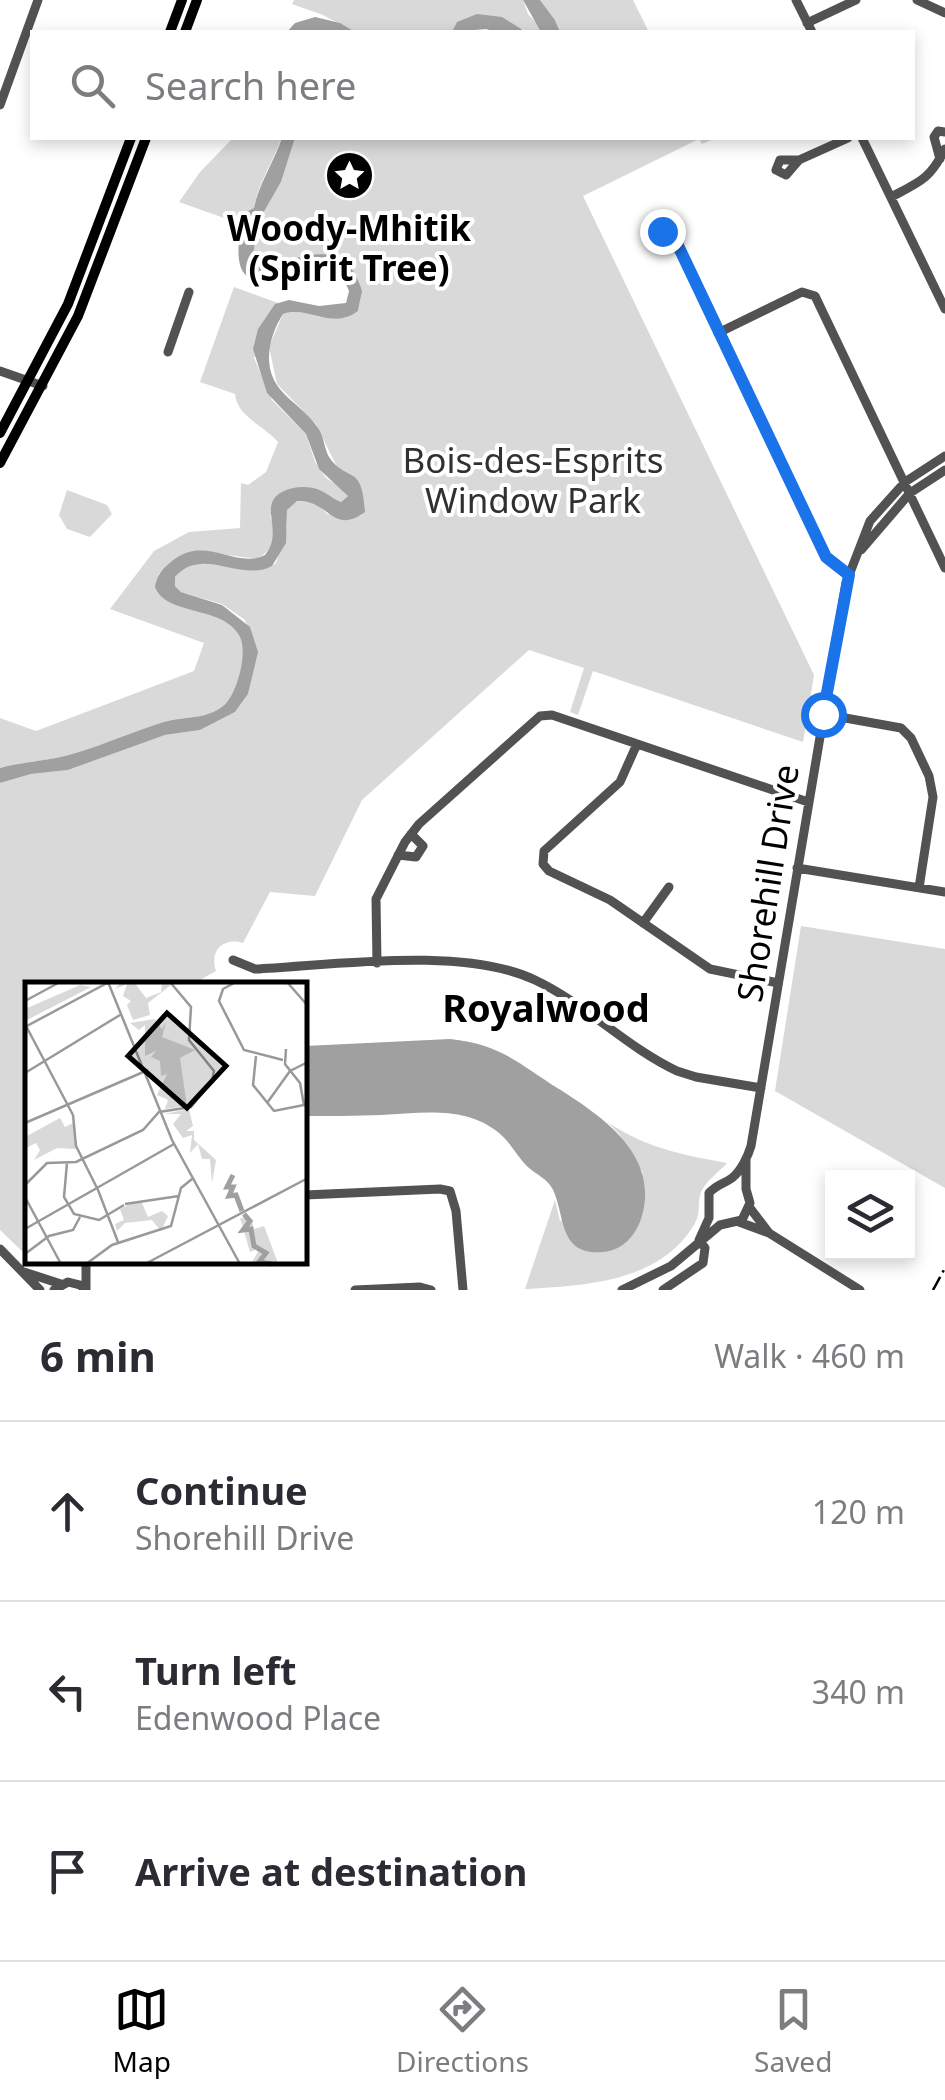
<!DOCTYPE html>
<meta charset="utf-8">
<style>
:root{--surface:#fff;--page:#f2f2f3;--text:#2b2b33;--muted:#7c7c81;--line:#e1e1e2;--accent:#000}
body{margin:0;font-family:"Noto Sans",sans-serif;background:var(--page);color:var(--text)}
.controls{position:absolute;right:30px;bottom:30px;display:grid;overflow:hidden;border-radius:0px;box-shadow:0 5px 15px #0003}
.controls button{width:90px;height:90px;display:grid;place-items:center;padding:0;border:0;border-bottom:2px solid var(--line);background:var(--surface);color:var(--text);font:50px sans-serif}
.stop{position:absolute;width:30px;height:30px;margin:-22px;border:8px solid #1a73e8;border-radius:50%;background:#fff}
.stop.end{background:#1a73e8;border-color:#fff;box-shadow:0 2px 10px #0008}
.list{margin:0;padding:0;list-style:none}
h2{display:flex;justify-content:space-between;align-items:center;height:130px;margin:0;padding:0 40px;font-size:42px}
h2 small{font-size:32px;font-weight:400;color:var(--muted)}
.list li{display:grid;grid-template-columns:65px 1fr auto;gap:30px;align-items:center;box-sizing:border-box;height:180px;padding:0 40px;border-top:2px solid var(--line)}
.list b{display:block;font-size:38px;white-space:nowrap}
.list p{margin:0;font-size:32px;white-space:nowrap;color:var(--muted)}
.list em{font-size:32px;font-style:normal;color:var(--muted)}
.icon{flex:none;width:55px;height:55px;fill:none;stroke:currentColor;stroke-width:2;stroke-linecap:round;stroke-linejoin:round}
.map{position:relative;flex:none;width:945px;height:1290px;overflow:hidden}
.search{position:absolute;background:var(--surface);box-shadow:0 5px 15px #0003;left:30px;right:30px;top:30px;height:110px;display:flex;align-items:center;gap:25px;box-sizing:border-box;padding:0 35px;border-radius:0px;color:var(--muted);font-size:38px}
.sheet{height:670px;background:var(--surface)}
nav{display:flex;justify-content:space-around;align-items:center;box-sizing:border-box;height:140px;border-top:2px solid var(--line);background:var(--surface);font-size:28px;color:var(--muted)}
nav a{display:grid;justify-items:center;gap:5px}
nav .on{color:var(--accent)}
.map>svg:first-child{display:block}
</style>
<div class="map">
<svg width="945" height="1290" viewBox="0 0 945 1290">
<rect width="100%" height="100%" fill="#fff"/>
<path fill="#d9d9d9" d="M 294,0 L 523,0 L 528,14 L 542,29 L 541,32 C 506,32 482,0 452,32 L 355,32 L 323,15 L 292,4 Z
M 540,0 L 633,0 L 649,32 L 560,32 L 555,20 Z
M 233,138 L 281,139 C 273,162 258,183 254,208 L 244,213 L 241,224 L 179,202 L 200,172 Z
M 295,138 L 716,138 L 702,144 L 699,139 L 583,196 L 814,675 L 803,742 L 593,671 L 578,715 L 570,712 L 584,668 L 529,650 L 362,800 L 315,896 L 270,892 L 243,943 C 223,937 209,951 216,971 L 191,985 L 28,985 L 27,1256 L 0,1230 L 0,783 L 31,774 L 68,770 L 165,735 L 200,730 L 235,712 L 248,694 L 257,652 L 245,620 L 222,604 L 181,592 L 175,586 L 175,577 C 204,543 244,586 276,563 L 287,527 L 287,509 L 297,501 L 316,502 L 327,514 L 361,516 L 316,424 L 277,384 L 269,347 L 283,314 C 307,305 332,331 358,311 C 362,296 362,287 353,273 C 330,237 288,267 256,260 L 253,256 L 258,222 L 281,182 Z
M 234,287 L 278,303 L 254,358 L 272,400 L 306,434 L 315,462 L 326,478 L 348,492 L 348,496 L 341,502 L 316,489 L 270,516 C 277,533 276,549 258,558 C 216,558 191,535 158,575 C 174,588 190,601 207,612 C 217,619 230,622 238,633 C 251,651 237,697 220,709 C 202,720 180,716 161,723 C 132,732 104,745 75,754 C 51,761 25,761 0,768 L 0,718 L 36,731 L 194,671 L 204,643 L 110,609 L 154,551 L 189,532 L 240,528 L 241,483 L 248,485 L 266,472 L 278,442 C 265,426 237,417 235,394 L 200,382 Z
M 67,490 L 107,505 L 112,514 L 90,537 L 67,529 L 59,515 Z
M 801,926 L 945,949 L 945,1188 L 775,1091 Z
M 608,1122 C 645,1148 684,1155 727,1163 C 719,1172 706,1181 701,1192 C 697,1203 701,1213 695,1223 C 662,1282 584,1286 525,1289 L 555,1200 L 560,1221 L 643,1173 L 619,1134 Z"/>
<path fill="#a0a0a0" d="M 523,0 L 540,0 L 555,20 L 560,32 L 541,32 Z
M 477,14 L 502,17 L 526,32 L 496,32 L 486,29 L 452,32 L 457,22 Z
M 315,17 L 340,23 L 355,32 L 287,32 L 295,23 Z
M 282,138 L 295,138 L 281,182 L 258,222 L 253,256 C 277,281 340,218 362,291 L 358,311 C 332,331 307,305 283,314 C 269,336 262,366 279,388 C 290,402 308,412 318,428 C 324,436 324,448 329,457 C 348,484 362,462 365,512 C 332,536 329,499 297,501 L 287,510 L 286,543 L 272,566 C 240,583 203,545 175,577 L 175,586 L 181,592 L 222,605 L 250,627 L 258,652 L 248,694 L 235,712 L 200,730 L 165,735 L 68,770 L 31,774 L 0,783 L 0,768 C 25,761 52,761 76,753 C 106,744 134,731 164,722 C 183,716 206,720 223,706 C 237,695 249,651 239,635 C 221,605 166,616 155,587 C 157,575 162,569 172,561 C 206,534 235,570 265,555 C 285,532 257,505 282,492 C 291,487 303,486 313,488 C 324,490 331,498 341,502 L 348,496 L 319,469 L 306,434 L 267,393 L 253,349 L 258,329 L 275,304 L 289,300 L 319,306 L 346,303 L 349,291 L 343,277 C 334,271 325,265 314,265 C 295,264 278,278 260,279 C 228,282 240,230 244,213 L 254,208 C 259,183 274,162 282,138 Z
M 450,1039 C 501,1044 519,1064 559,1089 C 605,1118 661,1157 641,1219 C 635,1236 623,1250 603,1252 C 557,1256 566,1214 552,1188 C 547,1179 536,1174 529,1168 C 518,1158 511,1143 499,1133 C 466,1105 420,1113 381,1115 C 356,1116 330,1116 305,1116 L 305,1046 Z"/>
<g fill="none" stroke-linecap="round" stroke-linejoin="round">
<path stroke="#525252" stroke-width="9" d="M 796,0 L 812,32
M 917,0 L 945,13
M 807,23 L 856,0
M 0,105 L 38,0
M 862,138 L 945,309
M 940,159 L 934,137 L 938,131 L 945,132
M 799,160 L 786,175 L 776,170 L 780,160 L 799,160 L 848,138
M 891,197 C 920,182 930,179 945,149
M 673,235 L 678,225 L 675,220 L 666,218 L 661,225 L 662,231 L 673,235 L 826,557 L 849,575
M 718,333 L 802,292 L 815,296 L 945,568
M 168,352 L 189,292
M 0,371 L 43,386
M 861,550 L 910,493 L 945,470
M 823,714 L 901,728 L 911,738 L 929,776 L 933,797 L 919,888
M 637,744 L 620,782 L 544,851 L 543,864 L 549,871 L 610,900 L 710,969 L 778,983
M 398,855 L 416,857 L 423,846 L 411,834
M 797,868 L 945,892
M 643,923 L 669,887
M 233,960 L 255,969 C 334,965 464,946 535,980 C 586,1004 626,1047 677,1071 L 696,1077 L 761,1088
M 377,963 L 376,899 L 405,842 L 419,824 L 540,716 L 552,715 L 808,802
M 305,1195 L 440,1189 L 450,1191 L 456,1211 L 463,1290
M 750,1208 L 769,1233
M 739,1222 L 769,1233 L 860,1290
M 0,1249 L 40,1290
M 24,1272 L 61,1284
M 54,1290 L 68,1282 L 80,1285 L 86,1290
M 86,1290 L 86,1262
M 355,1290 L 420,1287 L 431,1290
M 622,1290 L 671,1266 L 720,1225 L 742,1220 L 750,1203 L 746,1189 L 746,1160
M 663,1290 L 703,1263 L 705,1248 L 699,1240 L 709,1218 L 709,1193 C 717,1184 724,1184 732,1178 C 741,1171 748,1156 751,1146 L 846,583 L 870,521 L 905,482 L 945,456"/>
<path stroke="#000" stroke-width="10" d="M 170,32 L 182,0
M 185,32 L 197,0
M 0,433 L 68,304 L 131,138
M 0,463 L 78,316 L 146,138"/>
<path stroke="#000" stroke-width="2.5" stroke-dasharray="15 5 2.5 5" stroke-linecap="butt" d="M 933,1290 L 945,1268"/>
</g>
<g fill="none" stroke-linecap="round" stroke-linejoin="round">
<path stroke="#1a73e8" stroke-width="12" d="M 662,231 L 673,235 L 826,557 L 849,575 L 823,714"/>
</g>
<defs>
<symbol id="sight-disc" viewBox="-11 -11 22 22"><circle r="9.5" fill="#000" stroke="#fff"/><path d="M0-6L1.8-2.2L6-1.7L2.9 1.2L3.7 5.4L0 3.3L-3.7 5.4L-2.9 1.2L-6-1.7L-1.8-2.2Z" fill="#fff"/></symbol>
</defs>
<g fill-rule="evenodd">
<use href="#sight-disc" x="322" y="148" width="55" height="55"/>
</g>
<g text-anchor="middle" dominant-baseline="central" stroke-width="8" stroke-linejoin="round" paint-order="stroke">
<g font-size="35" font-weight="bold" fill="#000" stroke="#fff">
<text x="349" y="227">Woody-Mhitik<tspan x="349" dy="40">(Spirit Tree)</tspan></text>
</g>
<g font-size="35" fill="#303030" stroke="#fff">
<text x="533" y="459">Bois-des-Esprits<tspan x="533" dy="40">Window Park</tspan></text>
</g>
<g font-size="35" fill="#000" stroke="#fff">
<text transform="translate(767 883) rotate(-81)">Shorehill Drive</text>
</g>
<g font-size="38" font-weight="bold" fill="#000" stroke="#fff">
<text x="546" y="1007">Royalwood</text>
</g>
</g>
<g transform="translate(25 982)">
<rect width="282" height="282" fill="#fff"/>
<path d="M 96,0 L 109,0 L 121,16 L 136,10 L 137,0 L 146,3 L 123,21 L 125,33 L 108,38 L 102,23 L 106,19 L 98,14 L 102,2 L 90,7 ZM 55,3 L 66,5 L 0,39 L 0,27 ZM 130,37 L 137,47 L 141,40 L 137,55 L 170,68 L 155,76 L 162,124 L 140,127 L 143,118 L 132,113 L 142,92 L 136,94 L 135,79 L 126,75 L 131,69 L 120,74 L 120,43 L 114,48 L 105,41 ZM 164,127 L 168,144 L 161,149 L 169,149 L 169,158 L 191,178 L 187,201 L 185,177 L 177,177 L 173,162 L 165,171 L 167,153 L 158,156 L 148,142 L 156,132 L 139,132 ZM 35,136 L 40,145 L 50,140 L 51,167 L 32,166 L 9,178 L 15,168 L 11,161 L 1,166 L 0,155 ZM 109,220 L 117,221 L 123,235 L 137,229 L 143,234 L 136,249 L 127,238 L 100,241 L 92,249 L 90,242 L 99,238 L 95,227 ZM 215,236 L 226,236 L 229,247 L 239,244 L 253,281 L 226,282 L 235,266 L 225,270 Z" fill="#d9d9d9"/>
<path fill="none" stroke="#a0a0a0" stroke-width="5" d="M 208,193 L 202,205 L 208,205 L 204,214 L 211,213 L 217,229M 219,232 L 225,239 L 218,248 L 226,247 L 229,264 L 241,271 L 234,280 L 247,282"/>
<path fill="none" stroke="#999" stroke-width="2.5" d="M 83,0 L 147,158 L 215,282M 211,0 L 198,7 L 194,19 L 219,68 L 258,78M 262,0 L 283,24M 0,19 L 35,0M 0,42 L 48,133 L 51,164 L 73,208M 0,45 L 84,0M 231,74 L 228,103 L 249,129 L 279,123 L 275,101 L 260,82 L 261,67M 0,91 L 95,33M 242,121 L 265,89 L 283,80M 0,141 L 123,88M 42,181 L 39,215 L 49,232 L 74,238 L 99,223M 0,203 L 22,181 L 51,180 L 118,148 L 134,130 L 166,125 L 187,99 L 189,89 L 164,58 L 166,25 L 145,0M 73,208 L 93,260M 0,215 L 36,282M 100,222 L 154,214M 0,247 L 149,162M 0,272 L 24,254 L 48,248 L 55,235M 61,282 L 87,263 L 146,244 L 156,206 L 167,197M 120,282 L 283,196"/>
<path fill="#000" fill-opacity="0.15" stroke="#000" stroke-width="5" d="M 142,31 L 201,84 L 162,126 L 103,74 Z"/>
<rect width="282" height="282" fill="none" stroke="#000" stroke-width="5"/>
</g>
</svg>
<div class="controls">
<button><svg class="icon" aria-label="layers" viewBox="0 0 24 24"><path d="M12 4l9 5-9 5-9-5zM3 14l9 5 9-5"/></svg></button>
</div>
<div class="stop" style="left:823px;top:714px"></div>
<div class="stop end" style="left:662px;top:231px"></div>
<div class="search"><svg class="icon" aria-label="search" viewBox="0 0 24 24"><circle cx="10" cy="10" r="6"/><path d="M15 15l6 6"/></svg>Search here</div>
</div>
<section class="sheet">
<h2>6 min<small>Walk · 460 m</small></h2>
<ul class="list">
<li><svg class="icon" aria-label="ahead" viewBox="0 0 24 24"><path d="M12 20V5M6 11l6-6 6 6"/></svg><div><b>Continue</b><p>Shorehill Drive</p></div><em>120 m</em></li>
<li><svg class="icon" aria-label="left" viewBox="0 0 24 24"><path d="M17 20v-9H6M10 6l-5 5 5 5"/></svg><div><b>Turn left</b><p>Edenwood Place</p></div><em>340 m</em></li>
<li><svg class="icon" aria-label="arrive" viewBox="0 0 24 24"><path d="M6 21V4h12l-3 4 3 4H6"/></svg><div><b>Arrive at destination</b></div></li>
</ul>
</section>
<nav>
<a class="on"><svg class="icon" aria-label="map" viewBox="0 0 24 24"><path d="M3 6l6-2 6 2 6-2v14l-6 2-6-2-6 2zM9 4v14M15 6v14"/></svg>Map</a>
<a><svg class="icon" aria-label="directions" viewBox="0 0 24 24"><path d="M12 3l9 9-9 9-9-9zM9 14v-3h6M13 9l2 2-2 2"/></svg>Directions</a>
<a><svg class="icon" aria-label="saved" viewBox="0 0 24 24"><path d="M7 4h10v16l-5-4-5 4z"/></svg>Saved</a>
</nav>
